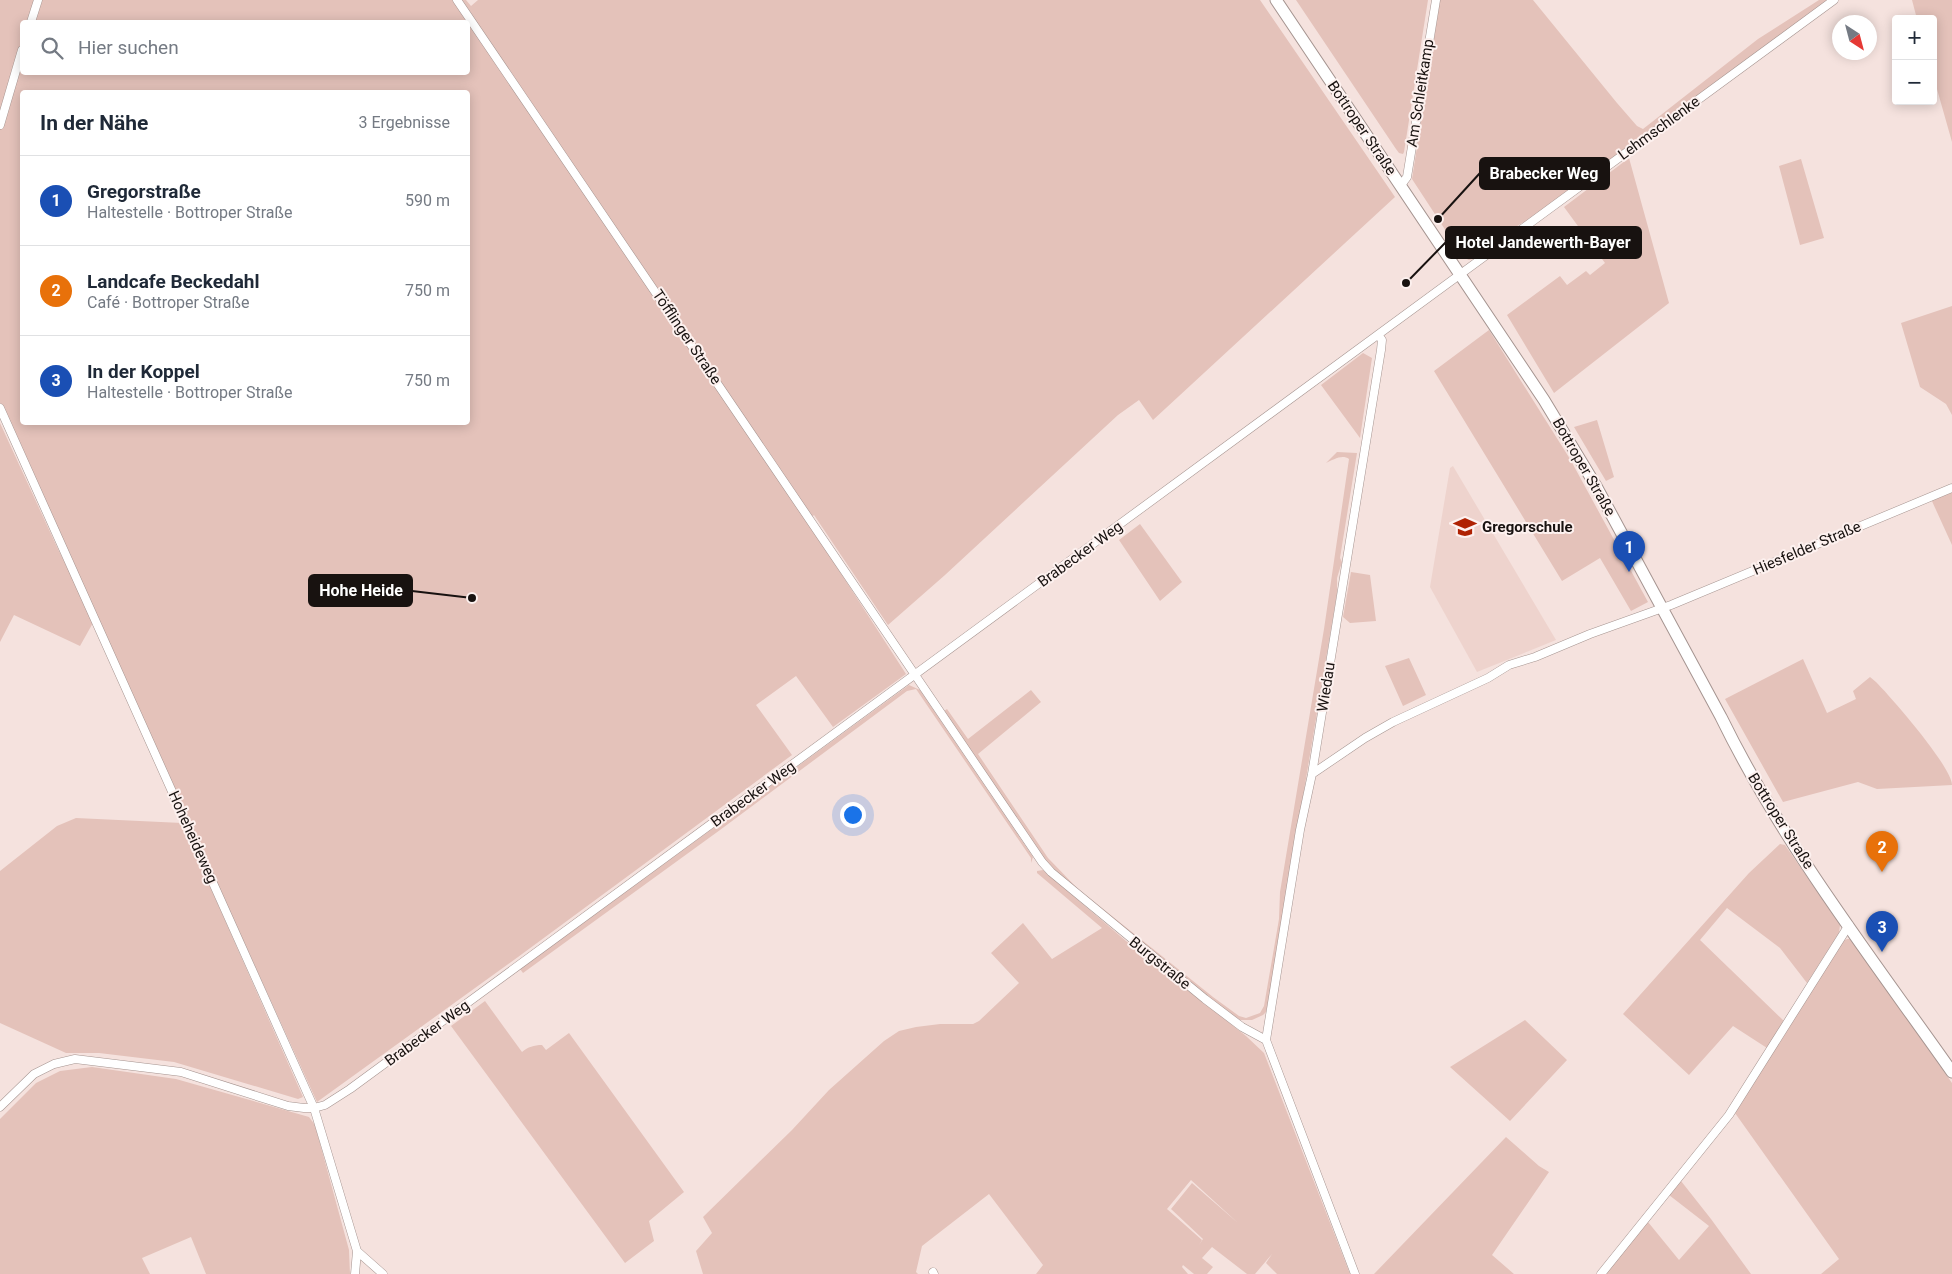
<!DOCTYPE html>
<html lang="de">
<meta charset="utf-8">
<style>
:root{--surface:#fff;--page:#f6f6f7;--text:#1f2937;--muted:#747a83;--line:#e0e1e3;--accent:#af2203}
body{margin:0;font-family:Roboto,sans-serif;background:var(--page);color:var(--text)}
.controls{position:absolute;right:15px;top:15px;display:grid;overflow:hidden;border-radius:5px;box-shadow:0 2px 12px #0003}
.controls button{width:45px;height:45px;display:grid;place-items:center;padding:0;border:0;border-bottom:1px solid var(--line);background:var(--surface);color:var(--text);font:25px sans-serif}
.compass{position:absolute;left:1832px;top:15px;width:45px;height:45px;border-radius:50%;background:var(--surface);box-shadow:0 2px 12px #0003;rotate:144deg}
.you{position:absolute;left:852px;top:814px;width:18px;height:18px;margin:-12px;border:4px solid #fff;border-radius:50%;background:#1a73e8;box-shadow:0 0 0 8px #1a73e833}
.badge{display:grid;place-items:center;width:32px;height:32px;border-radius:50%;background:var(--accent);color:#fff;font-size:16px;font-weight:700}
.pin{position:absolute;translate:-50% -41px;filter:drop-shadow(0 1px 2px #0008)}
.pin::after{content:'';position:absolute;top:26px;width:18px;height:15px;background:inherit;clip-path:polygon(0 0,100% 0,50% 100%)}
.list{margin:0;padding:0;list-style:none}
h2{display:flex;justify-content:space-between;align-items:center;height:65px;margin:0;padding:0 20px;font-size:21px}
h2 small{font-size:16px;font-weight:400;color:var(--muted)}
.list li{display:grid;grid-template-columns:32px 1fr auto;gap:15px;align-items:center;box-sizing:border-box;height:90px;padding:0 20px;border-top:1px solid var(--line)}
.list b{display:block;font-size:19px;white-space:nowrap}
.list p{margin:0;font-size:16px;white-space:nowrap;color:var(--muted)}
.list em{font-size:16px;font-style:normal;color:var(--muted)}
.icon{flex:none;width:28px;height:28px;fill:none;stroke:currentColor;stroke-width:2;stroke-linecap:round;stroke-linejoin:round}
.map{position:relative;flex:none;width:1952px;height:1274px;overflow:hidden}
.search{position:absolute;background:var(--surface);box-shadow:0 2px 12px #0003;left:20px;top:20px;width:450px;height:55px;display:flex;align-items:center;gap:12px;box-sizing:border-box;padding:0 18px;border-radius:5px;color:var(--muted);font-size:19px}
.panel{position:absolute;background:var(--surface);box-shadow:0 2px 12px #0003;left:20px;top:90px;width:450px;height:335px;border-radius:5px}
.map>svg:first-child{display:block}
</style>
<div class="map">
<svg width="1952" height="1274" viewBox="0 0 1952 1274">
<rect width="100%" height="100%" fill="#f5e2de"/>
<path fill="#eed3cd" d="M 1453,466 L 1556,640 L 1477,672 L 1430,587 L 1450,468 Z"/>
<path fill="#e4c2ba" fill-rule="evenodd" d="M 0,0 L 466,0 L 471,6 L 478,0 L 1260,0 L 1395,197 L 1153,420 L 1139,400 L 1118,415 L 945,575 L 888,625 L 814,515 L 807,521 L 906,674 L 833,727 L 796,676 L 756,705 L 792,755 L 518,957 L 317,1102 L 0,407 ZM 22,22 L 468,22 L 468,72 L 22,72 ZM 22,92 L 468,92 L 468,422 L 22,422 Z
M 1296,0 L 1428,0 L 1404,152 L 1403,154 L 1399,153 L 1396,149 Z
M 1440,0 L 1533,0 L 1617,103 L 1637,126 L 1643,129 L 1758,39 L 1819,0 L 1828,0 L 1529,221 L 1522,223 L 1500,237 L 1498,236 C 1490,245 1483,257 1469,260 L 1463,257 L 1412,179 Z
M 1912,0 L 1952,0 L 1952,142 L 1933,75 L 1933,19 L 1917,19 Z
M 1629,158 L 1669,303 L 1554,393 L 1507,315 L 1560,276 L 1567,285 L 1586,271 L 1590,275 L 1605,263 L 1564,207 Z
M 1801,159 L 1824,238 L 1800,245 L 1779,166 Z
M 1952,306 L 1952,415 L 1946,404 L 1920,387 L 1901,323 Z
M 1489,330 L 1570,459 L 1648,602 L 1631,611 L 1600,558 L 1562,581 L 1434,371 Z
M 1363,353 L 1372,358 L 1360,438 L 1321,385 Z
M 1597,420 L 1614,477 L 1606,481 L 1574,427 Z
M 0,423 L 57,547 L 94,621 L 80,646 L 14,615 L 0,642 Z
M 1337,452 L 1357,453 L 1340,558 L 1342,562 L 1337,578 L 1337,593 L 1271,988 L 1266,1012 L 1263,1015 L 1252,1020 L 1240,1020 L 1213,1001 L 1063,880 L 1044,859 L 944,711 L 947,709 L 968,739 L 1031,690 L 1041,702 L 978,754 L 1048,858 L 1077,888 L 1213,997 L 1239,1016 L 1246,1018 L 1260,1013 L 1264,1006 L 1279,919 L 1280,892 L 1324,629 L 1349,459 C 1342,454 1333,460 1326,463 Z
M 1952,491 L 1952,545 L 1931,499 Z
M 1140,524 L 1182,582 L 1160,601 L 1119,540 Z
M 1351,572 L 1370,575 L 1376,621 L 1350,623 L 1343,617 Z
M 1409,658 L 1426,695 L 1403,706 L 1385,666 Z
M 1803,659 L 1827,713 L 1856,699 L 1853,691 L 1870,677 L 1876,682 C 1891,697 1952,767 1952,785 L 1877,789 L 1858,782 L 1783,802 L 1725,699 Z
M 909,685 L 920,690 L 1033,857 L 1031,863 L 1031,858 L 916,689 L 907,691 L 720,830 L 523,973 L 520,969 Z
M 76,818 L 182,823 L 303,1097 L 298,1099 L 174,1062 L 99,1053 L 66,1053 L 0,1023 L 0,871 L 57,826 Z
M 1780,844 L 1785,845 L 1840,925 L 1839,933 L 1807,983 L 1780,948 L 1727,908 L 1700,940 L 1784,1021 L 1767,1048 L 1733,1026 L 1689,1075 L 1623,1014 L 1749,873 Z
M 1043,870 L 1126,941 L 1246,1036 L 1264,1053 L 1350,1274 L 1277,1274 L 1266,1263 L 1272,1254 L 1255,1274 L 1247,1274 L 1212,1247 L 1202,1258 L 1213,1267 L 1207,1274 L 1194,1274 L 1183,1265 L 1182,1267 L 1188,1274 L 1036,1274 L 1043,1265 L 989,1194 L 922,1246 L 916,1272 L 918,1274 L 703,1274 L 696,1251 L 712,1233 L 703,1217 L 792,1130 L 829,1090 L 884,1041 L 899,1031 L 916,1027 L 940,1024 L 973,1024 L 979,1021 L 1019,983 L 991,953 L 1023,923 L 1052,959 L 1102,928 L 1037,873 L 1037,871 ZM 1191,1180 L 1238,1223 L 1192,1183 L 1171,1209 L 1203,1239 L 1199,1245 L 1202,1240 L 1167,1209 Z
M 1847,939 L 1851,939 L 1952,1083 L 1952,1274 L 1821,1274 L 1839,1259 L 1735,1113 L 1843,941 Z
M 485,1001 L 522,1052 C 528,1047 534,1045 542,1045 L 546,1050 L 569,1033 L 684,1192 L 649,1221 L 654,1241 L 625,1263 L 451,1026 Z
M 1525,1020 L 1567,1060 L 1510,1121 L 1450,1067 Z
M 92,1067 L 176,1079 L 309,1117 L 315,1125 L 349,1250 L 350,1274 L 206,1274 L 191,1237 L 142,1258 L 150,1274 L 0,1274 L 0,1119 L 36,1083 L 60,1071 Z
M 1506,1137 L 1539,1166 L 1549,1172 L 1492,1255 L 1514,1274 L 1374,1274 Z
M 1681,1181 L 1711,1219 L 1751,1274 L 1605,1274 L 1648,1222 L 1679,1260 L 1709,1226 L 1669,1195 Z"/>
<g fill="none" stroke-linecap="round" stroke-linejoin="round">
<defs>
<path id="minor" d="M 457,0 L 1042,862 L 1051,872 L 1205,999 L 1242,1027 L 1266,1040 L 1355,1274
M 31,22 L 38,0
M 0,125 L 22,50
M 1401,185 L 1407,177 L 1436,0
M 0,408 L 314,1108 L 357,1251 L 355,1274
M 1312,774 L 1365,738 L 1393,722 L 1488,678 L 1509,665 L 1535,657 L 1590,634 L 1671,605 L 1952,488
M 1266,1040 L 1300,830 L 1312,774 L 1381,350 L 1382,340 L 1378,335
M 0,1107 L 34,1074 L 54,1064 L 75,1059 L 181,1072 L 288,1106 L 304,1108 L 314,1108 L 325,1105 L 350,1089 L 1834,0
M 357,1251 L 383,1274
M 933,1272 L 934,1274
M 1601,1274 L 1729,1115 L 1849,925"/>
<path id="secondary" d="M 1276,0 L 1544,400 L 1596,486 L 1721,717 C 1783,844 1871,957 1952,1072"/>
</defs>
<use href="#minor" stroke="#a59490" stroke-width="9"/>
<use href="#secondary" stroke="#a59490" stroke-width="13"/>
<use href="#minor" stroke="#fff" stroke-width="8"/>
<use href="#secondary" stroke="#fff" stroke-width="11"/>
</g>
<defs>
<symbol id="school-bare" viewBox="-9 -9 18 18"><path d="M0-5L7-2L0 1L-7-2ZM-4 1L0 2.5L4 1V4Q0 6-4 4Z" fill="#af2203" stroke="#fdf1ef" stroke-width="2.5" paint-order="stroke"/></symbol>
</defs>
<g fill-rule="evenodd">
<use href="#school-bare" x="1449" y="511" width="32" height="32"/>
</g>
<g text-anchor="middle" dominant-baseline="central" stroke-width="4" stroke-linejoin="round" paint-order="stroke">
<g font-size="15" fill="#181210" stroke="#fdf1ef">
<text transform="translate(1420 93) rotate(-81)">Am Schleitkamp</text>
<text transform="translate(1362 128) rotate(56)">Bottroper Straße</text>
<text transform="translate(1659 128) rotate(-36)">Lehmschlenke</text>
<text transform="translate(687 337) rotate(56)">Töfflinger Straße</text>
<text transform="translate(1584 467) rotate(60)">Bottroper Straße</text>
<text transform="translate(1807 548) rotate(-23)">Hiesfelder Straße</text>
<text transform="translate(1080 554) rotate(-36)">Brabecker Weg</text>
<text transform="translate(1326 687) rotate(-81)">Wiedau</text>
<text transform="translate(753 794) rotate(-36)">Brabecker Weg</text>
<text transform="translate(1781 821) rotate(58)">Bottroper Straße</text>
<text transform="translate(193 837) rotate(66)">Hoheheideweg</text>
<text transform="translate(1160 963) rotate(39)">Burgstraße</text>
<text transform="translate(427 1033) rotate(-36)">Brabecker Weg</text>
</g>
<g font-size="15" font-weight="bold" fill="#181210" stroke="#fdf1ef" text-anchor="start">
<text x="1482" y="527">Gregorschule</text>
</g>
</g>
<path fill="none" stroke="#181210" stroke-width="2" d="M1438 219L1480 173M1406 283L1446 242M472 598L412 591"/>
<g fill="#181210" stroke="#fdf1ef" stroke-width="2">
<circle cx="1438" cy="219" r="5"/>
<circle cx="1406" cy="283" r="5"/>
<circle cx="472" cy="598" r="5"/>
</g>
<g fill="#181210" stroke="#181210" stroke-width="2">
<rect x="1480" y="158" width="129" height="31" rx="5"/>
<rect x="1446" y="227" width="195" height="31" rx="5"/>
<rect x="309" y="575" width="103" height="31" rx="5"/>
</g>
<g font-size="16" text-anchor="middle" font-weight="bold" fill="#fff">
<text x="1544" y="179">Brabecker Weg</text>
<text x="1543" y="248">Hotel Jandewerth-Bayer</text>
<text x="361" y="596">Hohe Heide</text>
</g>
</svg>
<div class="controls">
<button>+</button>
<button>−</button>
</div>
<svg class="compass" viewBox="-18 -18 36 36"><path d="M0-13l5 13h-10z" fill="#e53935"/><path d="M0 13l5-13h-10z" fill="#747a83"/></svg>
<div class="you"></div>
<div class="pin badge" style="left:1629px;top:572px;background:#1a4fb4">1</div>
<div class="pin badge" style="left:1882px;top:872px;background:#e8710a">2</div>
<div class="pin badge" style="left:1882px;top:952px;background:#1a4fb4">3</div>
<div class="search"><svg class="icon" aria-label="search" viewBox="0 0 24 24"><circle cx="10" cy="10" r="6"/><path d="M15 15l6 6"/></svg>Hier suchen</div>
<section class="panel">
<h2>In der Nähe<small>3 Ergebnisse</small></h2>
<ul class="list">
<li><span class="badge" style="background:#1a4fb4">1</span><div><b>Gregorstraße</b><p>Haltestelle · Bottroper Straße</p></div><em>590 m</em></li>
<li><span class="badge" style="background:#e8710a">2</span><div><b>Landcafe Beckedahl</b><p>Café · Bottroper Straße</p></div><em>750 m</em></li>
<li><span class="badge" style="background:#1a4fb4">3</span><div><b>In der Koppel</b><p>Haltestelle · Bottroper Straße</p></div><em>750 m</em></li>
</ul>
</section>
</div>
